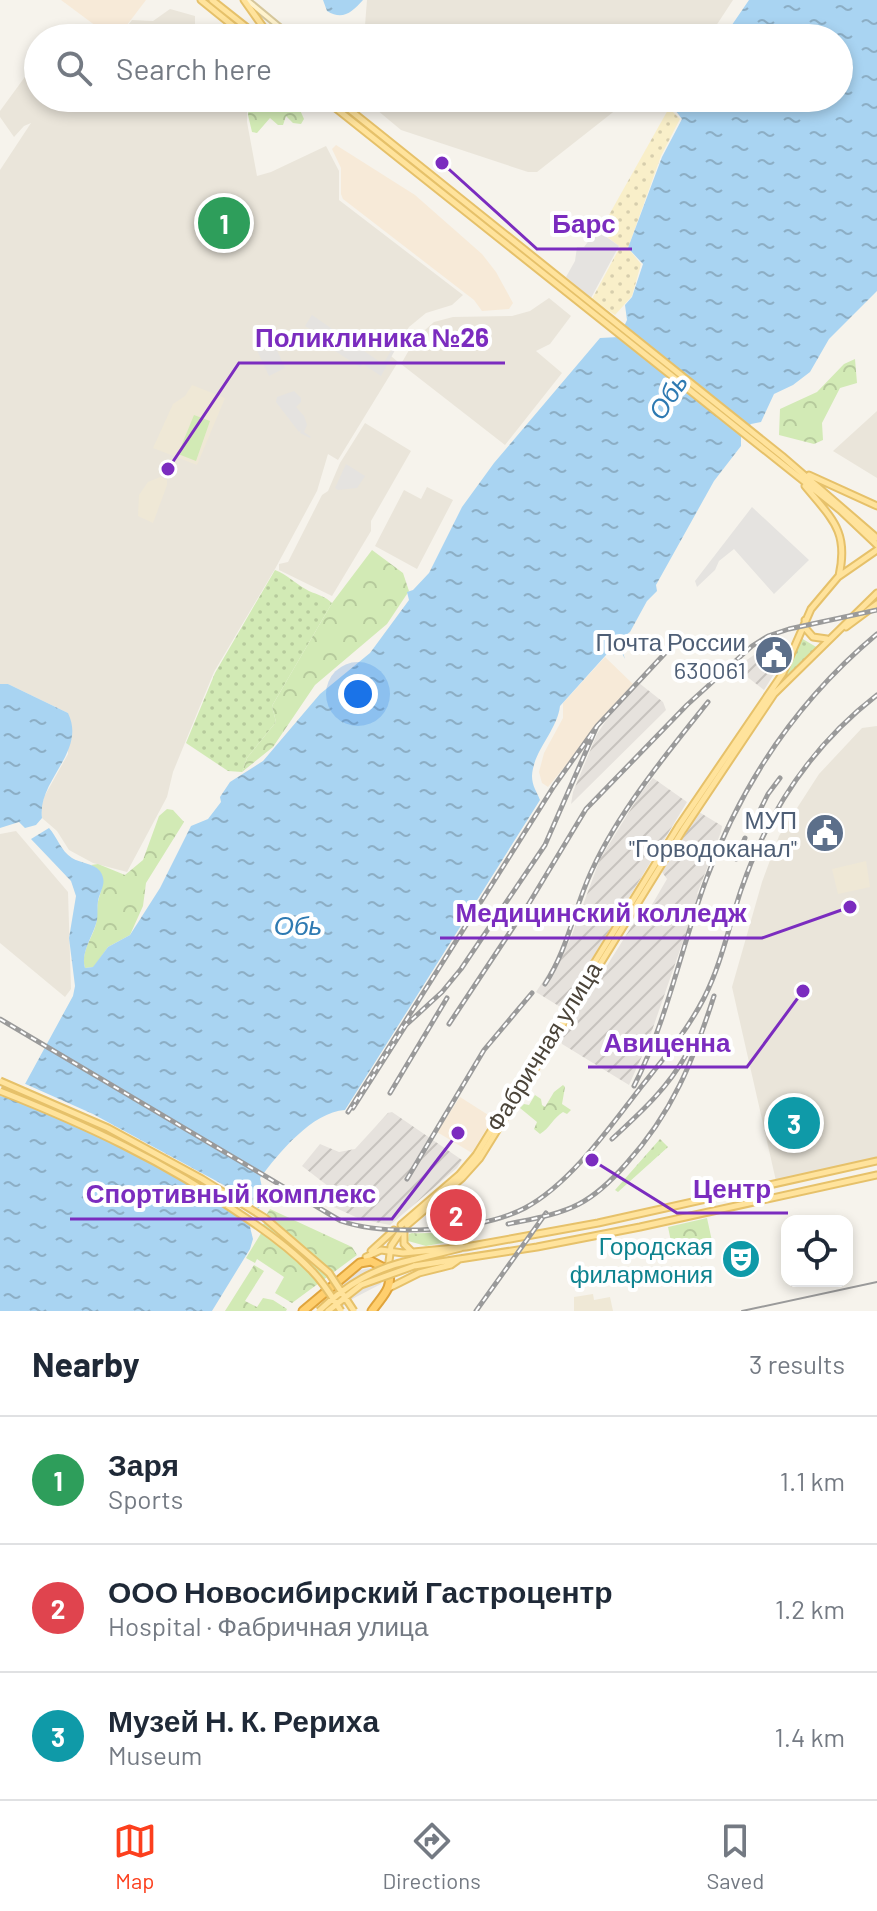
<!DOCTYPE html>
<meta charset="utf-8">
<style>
:root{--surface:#fff;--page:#f2f2f3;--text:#1f2937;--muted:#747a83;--line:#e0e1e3;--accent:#fc3f1d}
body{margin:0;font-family:Barlow,sans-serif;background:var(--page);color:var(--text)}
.controls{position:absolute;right:24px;bottom:24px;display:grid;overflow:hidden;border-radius:16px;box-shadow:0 4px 12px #0003}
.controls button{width:72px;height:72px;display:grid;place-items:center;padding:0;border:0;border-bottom:2px solid var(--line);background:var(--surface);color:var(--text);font:40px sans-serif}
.you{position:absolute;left:358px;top:694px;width:28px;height:28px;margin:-20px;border:6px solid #fff;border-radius:50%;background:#1a73e8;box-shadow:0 0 0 12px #1a73e833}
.badge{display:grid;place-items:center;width:52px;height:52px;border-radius:50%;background:var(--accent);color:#fff;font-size:26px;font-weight:700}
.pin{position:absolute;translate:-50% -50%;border:4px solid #fff;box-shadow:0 2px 8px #0006}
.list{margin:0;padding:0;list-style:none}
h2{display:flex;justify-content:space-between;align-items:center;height:104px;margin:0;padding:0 32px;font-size:34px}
h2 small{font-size:26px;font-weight:400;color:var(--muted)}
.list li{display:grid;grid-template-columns:52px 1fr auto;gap:24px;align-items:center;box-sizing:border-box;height:128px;padding:0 32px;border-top:2px solid var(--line)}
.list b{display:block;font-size:30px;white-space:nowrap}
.list p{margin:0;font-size:26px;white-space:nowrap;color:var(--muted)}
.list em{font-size:26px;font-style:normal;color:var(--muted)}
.icon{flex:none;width:44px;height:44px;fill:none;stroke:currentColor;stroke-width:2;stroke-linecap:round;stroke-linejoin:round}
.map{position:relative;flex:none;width:877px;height:1311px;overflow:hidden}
.search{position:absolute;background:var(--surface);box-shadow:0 4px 12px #0003;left:24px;right:24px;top:24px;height:88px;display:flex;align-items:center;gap:20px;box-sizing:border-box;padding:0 28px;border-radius:44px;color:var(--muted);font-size:30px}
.sheet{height:488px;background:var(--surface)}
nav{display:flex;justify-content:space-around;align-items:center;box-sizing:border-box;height:112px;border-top:2px solid var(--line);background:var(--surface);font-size:22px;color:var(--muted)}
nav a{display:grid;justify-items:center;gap:4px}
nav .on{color:var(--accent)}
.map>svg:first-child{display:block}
</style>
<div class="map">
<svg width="877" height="1311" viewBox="0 0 877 1311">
<defs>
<pattern id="industrial-furrows" width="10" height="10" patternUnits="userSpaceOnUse" patternTransform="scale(2)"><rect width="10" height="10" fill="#e6e2dd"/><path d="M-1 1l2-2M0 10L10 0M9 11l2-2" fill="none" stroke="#c7c3be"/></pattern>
<pattern id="grass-dots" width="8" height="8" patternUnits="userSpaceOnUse" patternTransform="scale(2)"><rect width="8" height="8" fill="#d2eab5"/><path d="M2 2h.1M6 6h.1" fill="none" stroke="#b6ca9c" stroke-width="1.8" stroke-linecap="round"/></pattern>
<pattern id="forest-crowns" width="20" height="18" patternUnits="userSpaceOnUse" patternTransform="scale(2)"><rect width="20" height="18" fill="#d2eab5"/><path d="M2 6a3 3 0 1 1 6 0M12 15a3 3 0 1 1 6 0" fill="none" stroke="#b6ca9c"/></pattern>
<pattern id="sand-dots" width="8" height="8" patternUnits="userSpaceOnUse" patternTransform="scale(2)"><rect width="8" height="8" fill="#f9efc9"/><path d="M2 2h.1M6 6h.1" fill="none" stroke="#d7cead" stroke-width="1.8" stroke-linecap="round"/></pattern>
<pattern id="water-ripples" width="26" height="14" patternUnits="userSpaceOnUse" patternTransform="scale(2)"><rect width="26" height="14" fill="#a9d4f2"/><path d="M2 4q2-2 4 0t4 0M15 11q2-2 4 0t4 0" fill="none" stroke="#8caec5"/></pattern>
</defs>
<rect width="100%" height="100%" fill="#f6f3ec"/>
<path fill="#eae5da" d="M 367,0 L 733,0 L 708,38 L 364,38 Z
M 170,9 L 195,16 L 195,33 L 214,38 L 118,38 L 132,20 L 153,21 Z
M 38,59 L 38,98 L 247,98 L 247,122 L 257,176 L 271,172 L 326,146 L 339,171 L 339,200 L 463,295 L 452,305 L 426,313 L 409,327 L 391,356 L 398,362 L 338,460 L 328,454 L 317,491 L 275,569 L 214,672 L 173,772 L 167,797 L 127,872 L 93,863 L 69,850 L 57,831 L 42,818 L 41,808 L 44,797 L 68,754 L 68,713 L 8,684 L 0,684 L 0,170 L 31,123 L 24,126 L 14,137 L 0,117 L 0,111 Z
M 367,98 L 631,98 L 537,172 L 528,172 L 401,130 L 377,110 Z
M 549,298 L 571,316 L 550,344 L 536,351 L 562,373 L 505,445 L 401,364 L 416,338 L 434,322 L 453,317 L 512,316 L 530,311 Z
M 877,411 L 877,478 L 833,451 Z
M 365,423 L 411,451 L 371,521 L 371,531 L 332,596 L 279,570 L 279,564 L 288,562 L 322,495 L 328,491 L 340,463 Z
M 427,487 L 453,500 L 417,569 L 375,546 L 404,490 L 421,499 Z
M 877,726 L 877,1158 L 776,1181 L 732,987 L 762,882 L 779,836 L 819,774 L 862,728 Z
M 16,831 L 68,892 L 71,989 L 65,997 L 0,943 L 0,834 Z"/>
<path fill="#f7ead8" d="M 61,0 L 146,0 L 127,25 L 115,27 L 96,26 Z
M 336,145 L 415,195 L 482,254 L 496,272 L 513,303 L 509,309 L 482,311 L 474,300 L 343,199 L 341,194 L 341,168 L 332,149 Z
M 605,657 L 633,684 L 548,787 L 542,783 L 539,772 L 544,753 L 563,718 L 563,703 Z
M 460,1097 L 493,1118 L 472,1153 L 437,1132 Z"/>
<path fill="url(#industrial-furrows)" d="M 771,644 L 780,650 L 769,671 L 774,674 L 764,690 L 741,672 L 738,666 L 754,655 L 761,659 Z
M 639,683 L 663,702 L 666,710 L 571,804 L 573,792 L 597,734 L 616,706 Z
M 653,778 L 687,802 L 562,1008 L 536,992 L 570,940 L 600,859 L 640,794 Z
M 699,812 L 722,826 L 721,832 L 697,894 L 699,895 L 647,1045 L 629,1085 L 562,1044 L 561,1039 L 645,905 L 650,908 L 667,879 L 662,872 Z
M 392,1112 L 462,1160 L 457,1168 L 390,1225 L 360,1219 L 325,1203 L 321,1200 L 328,1186 L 302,1166 L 320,1144 L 339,1152 L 355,1149 L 388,1113 Z"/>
<path fill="#efe8d6" d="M 192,385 L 225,398 L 197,465 L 153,448 L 173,404 L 185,396 Z
M 160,477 L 167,480 L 167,485 L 153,523 L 138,516 L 139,495 L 148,482 Z
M 866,861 L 870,887 L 838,894 L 832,869 Z
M 593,1294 L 594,1300 L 610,1297 L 613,1311 L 574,1311 L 574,1297 Z"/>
<path fill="url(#grass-dots)" d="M 275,570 C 288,575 297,585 309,591 C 318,595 325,596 332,603 L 272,706 L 276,722 L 247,758 L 242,772 L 228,771 L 186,743 L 215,673 Z
M 801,638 L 818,648 L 785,677 L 783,676 Z
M 660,1139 L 668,1147 L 618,1192 L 615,1190 Z"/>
<path fill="url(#forest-crowns)" d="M 249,98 L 256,98 L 256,102 L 279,110 L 276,104 L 266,98 L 290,98 L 289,102 L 300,110 L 304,119 L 301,124 L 293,123 L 286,116 L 283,125 L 278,125 L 270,118 L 257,133 L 252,132 L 248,115 Z
M 855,359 L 857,383 L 840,388 L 822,423 L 823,440 L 814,444 L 779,435 L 780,409 L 817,392 L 844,364 Z
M 372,550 L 403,573 L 409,591 L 387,624 L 315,685 L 273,747 L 242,772 L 247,758 L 276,722 L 272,706 L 332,603 Z
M 167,809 L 173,810 L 184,822 L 146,883 L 143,906 L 130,935 L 108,947 L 94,967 L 85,968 C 80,953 92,939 96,924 C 98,916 96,907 99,898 C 103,884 107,874 91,865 L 98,864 L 125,875 L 143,860 L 159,816 Z
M 563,1085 L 565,1087 L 562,1104 L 571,1110 L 567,1114 L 563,1112 C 553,1118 550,1128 540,1134 L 534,1129 L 537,1122 L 520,1108 L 524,1104 L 529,1105 L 535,1095 L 541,1099 L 542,1105 L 545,1107 L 554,1092 Z
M 270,1209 L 352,1247 L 357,1255 L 292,1303 L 275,1293 L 284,1277 L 257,1259 L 255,1263 L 246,1258 L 263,1230 L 261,1223 Z
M 707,1218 L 712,1241 L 699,1244 L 698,1242 L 673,1251 L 668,1227 Z
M 412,1233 C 426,1234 445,1231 457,1235 L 457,1241 L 449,1240 L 448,1242 L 426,1246 L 408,1241 L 409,1234 Z
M 254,1265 L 264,1271 L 245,1301 L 257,1307 L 263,1298 L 273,1300 L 287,1309 L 286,1311 L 225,1311 Z"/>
<path fill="url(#sand-dots)" d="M 669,108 L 680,119 L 661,156 L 628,248 L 641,264 L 632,296 L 615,315 L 592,299 L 620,247 L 600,231 Z"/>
<path fill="#d2eab5" d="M 223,197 L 248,208 L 247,220 L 238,229 L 235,229 L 225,249 L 197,235 L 206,218 L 214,221 L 213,216 L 218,209 L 214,206 Z
M 194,415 L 210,421 L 196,461 L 178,454 Z"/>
<path fill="#e5e3e0" d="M 597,230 L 619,246 L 591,298 L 566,277 L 575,261 L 577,247 L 584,247 Z
M 312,315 L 383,364 L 400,336 L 402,337 L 381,376 L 363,364 L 360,367 L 332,349 L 333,345 L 305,326 Z
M 271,329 L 271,343 L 275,346 L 285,368 L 269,376 L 255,346 L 255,335 L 257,334 L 257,330 Z
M 294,391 L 301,398 L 301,402 L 296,407 L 304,416 L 307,425 L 304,432 L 311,437 L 310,438 L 300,433 L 301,430 L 299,432 L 276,402 L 277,397 Z
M 346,464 L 365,476 L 357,488 L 338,490 L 335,488 Z
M 752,507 L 809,560 L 774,594 L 734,549 L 719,561 L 715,570 L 697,587 L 695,581 Z
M 371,1268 L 378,1275 L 381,1284 L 354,1298 L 337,1311 L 325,1311 L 321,1307 L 356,1271 Z"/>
<path fill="url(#water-ripples)" d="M 323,0 L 363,0 C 352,12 343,21 327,11 Z
M 749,0 L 877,0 L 877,291 L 829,339 L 810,372 L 793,385 L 774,394 L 761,422 L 751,424 L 741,434 L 741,446 L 714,481 L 656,585 L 657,591 L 647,601 L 630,632 L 619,640 L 625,659 L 620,649 L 615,645 L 560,706 C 557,731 533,751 532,776 C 532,786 537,792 540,800 L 345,1110 C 312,1112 279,1153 260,1178 L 264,1197 L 250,1227 L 253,1239 L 250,1249 L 212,1311 L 0,1311 L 0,1096 L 12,1098 L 25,1084 L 73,996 L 75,986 L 69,938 L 76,896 L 71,881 L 31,839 L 49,828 C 57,837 61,851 72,858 C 80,863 93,863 100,871 C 108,883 100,890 98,901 C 97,907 98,913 97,920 C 94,935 80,952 85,968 L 93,967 L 108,947 L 130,935 L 160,888 L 191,826 L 208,819 L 221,802 L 220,797 L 230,782 L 263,761 L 320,694 L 370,653 L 409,600 L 407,592 L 413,590 L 429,573 L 462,507 L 494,463 L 600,338 L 619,337 L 627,320 L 625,305 L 632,297 L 643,264 L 628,248 L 662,157 L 682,119 L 675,110 L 682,98 L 839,98 L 839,38 L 723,38 Z
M 0,684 L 8,684 L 68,713 C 87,752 37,780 42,818 L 36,825 L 25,828 L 19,822 L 0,828 Z"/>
<path fill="#f6f3ec" d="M 621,324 L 753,428 L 745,439 L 613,334 L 616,334 Z
M 21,1082 L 93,1114 L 233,1190 L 265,1213 L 267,1221 L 261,1226 L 159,1164 L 11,1093 Z"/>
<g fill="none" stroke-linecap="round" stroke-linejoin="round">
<defs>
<path id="secondary" d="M 247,0 L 293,38"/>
<path id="primary" d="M 201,0 L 248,38
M 212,0 L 260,38
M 244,0 L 271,38
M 278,38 L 287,34
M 323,98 L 840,510 L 877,545
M 335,98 L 782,456 L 877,538
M 809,475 L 877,506
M 805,486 C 832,519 849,531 839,576
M 805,620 L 806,629 L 813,637 L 827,639
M 846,627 L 877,604
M 401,1225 L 459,1175 L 476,1155 L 678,827 L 783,673 L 811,609 L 838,577 L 877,550
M 407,1225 L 462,1178 L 480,1158 L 683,830 L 774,694 L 877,593
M 404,1231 L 404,1244 L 411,1251
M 371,1251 L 394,1230
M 366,1257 L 381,1250 L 403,1253 L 466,1247 L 598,1223 L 877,1161
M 412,1260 L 461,1248
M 414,1266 L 537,1247 L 640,1227 L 877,1175
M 388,1269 L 391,1246 L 401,1231
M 389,1288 L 419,1273 L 451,1265 L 458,1260"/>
<path id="highway" d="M 303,1311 L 360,1263 L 371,1261 L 388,1270 C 394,1288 382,1296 372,1311"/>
</defs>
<use href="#secondary" stroke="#d6c79b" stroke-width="8"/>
<use href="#primary" stroke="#e6c16a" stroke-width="9"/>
<use href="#highway" stroke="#e0a43c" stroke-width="11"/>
<use href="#secondary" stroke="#fff3cd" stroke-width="4"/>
<use href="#primary" stroke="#ffe39c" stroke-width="5"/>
<use href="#highway" stroke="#ffcf6e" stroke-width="7"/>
<path stroke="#9a9a9a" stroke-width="2" d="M 742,1311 L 877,1282"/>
<defs>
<path id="rail" d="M 597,726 L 669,649
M 752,826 L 768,794 L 780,778
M 736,859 L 745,838
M 545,984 C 568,949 574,908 592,870 C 619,811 668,752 708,702
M 0,1019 L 341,1221 C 388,1237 481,1231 525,1208 C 570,1184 610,1127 641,1087 C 664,1058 687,1031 704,998 C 721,965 729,926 741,890 C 768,811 811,746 877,695
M 449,1024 L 528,905 L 586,809 L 687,705 L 752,646 L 768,636 L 789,629 L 877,610
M 634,1086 C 667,1021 681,948 706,880 C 741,784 798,700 877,634
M 390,1093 L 447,998
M 348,1112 L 554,786 L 597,726 L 545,845 L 461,969 L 442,992 L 406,1025 L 353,1108
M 612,1139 C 640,1113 667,1089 686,1055
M 407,1179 L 484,1050 L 532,993
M 508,1224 C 532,1219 558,1215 579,1204 C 598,1194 612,1180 626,1164 C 673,1112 693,1061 714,996
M 476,1311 L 546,1213"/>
</defs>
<use href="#rail" stroke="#9a9a9a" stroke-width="5"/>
<use href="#rail" stroke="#fff" stroke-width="2" stroke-dasharray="6" stroke-linecap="butt"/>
<defs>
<path id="primary-bridge" d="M 0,1081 L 108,1128 L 202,1179 L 265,1218 L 329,1273 L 354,1311
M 0,1091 C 84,1124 166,1162 240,1214 C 266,1231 291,1249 312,1271 C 324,1283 332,1297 341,1311
M 319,1311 C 347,1284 375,1268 412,1260
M 328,1311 L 361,1285 L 414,1266"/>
</defs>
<use href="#primary-bridge" stroke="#e6c16a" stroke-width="9" stroke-linecap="butt"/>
<use href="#primary-bridge" stroke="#ffe39c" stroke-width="5"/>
</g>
<defs>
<symbol id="civic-disc" viewBox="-11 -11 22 22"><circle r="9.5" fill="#5c6f8a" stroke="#fff"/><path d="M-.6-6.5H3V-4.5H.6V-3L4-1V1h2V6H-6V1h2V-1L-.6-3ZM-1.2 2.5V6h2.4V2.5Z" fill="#fff"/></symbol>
<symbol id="theatre-disc" viewBox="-11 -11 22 22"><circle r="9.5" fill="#0f9aa8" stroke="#fff"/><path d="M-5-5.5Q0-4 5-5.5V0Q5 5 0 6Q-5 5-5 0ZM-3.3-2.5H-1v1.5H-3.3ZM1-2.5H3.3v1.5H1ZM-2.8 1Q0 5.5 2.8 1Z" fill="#fff"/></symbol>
</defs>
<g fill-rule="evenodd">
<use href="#civic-disc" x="752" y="633" width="44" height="44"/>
<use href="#civic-disc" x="803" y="811" width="44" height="44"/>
<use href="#theatre-disc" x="719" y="1237" width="44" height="44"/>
</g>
<g text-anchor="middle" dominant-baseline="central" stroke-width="8" stroke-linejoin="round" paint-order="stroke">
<g font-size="24" fill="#4e5e75" stroke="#fff" text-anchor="end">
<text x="746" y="641">Почта России<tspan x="746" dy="28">630061</tspan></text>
<text x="797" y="819">МУП<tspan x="797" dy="28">"Горводоканал"</tspan></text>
</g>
<g font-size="24" fill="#4b4439" stroke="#fff">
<text transform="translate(543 1046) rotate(-58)">Фабричная улица</text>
</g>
<g font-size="24" fill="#0d838f" stroke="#fff" text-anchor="end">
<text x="713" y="1245">Городская<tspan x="713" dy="28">филармония</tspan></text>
</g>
<g font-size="26" font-style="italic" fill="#2e7ab2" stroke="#fff">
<text transform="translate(667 396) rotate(-57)">Обь</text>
<text x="298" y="924">Обь</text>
</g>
</g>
<path fill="none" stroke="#7b2cbf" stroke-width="3" d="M442 163L537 249H632M168 469L239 363H505M850 907L762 938H440M803 991L747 1067H588M592 1160L677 1213H788M458 1133L392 1219H70"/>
<g fill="#7b2cbf" stroke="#fff" stroke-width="3">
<circle cx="442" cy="163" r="8"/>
<circle cx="168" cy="469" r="8"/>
<circle cx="850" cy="907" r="8"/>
<circle cx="803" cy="991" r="8"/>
<circle cx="592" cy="1160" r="8"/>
<circle cx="458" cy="1133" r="8"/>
</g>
<g font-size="26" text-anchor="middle" font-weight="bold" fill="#7b2cbf" stroke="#fff" stroke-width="8" stroke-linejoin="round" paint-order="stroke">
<text x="584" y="233">Барс</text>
<text x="372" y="347">Поликлиника №26</text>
<text x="601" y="922">Медицинский колледж</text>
<text x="667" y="1052">Авиценна</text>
<text x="732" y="1198">Центр</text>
<text x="231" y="1203">Спортивный комплекс</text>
</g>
</svg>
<div class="controls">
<button><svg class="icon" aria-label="locate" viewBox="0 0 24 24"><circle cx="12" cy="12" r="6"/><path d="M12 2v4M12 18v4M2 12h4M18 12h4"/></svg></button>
</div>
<div class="you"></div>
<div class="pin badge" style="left:224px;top:223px;background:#2e9e5b">1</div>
<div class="pin badge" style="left:456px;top:1215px;background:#e0444e">2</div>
<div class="pin badge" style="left:794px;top:1123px;background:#0f9aa8">3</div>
<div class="search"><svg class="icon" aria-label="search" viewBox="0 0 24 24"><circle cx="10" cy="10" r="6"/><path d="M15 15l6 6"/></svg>Search here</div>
</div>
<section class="sheet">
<h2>Nearby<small>3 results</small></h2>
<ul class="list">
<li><span class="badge" style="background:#2e9e5b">1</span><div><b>Заря</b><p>Sports</p></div><em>1.1 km</em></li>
<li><span class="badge" style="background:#e0444e">2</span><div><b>ООО Новосибирский Гастроцентр</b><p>Hospital · Фабричная улица</p></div><em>1.2 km</em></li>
<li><span class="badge" style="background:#0f9aa8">3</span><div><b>Музей Н. К. Рериха</b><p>Museum</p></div><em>1.4 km</em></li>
</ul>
</section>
<nav>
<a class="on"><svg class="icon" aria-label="map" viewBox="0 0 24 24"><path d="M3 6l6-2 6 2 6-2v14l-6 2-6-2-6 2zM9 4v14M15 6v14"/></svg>Map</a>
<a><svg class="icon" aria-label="directions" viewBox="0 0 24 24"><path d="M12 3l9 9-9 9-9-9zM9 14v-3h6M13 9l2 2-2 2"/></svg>Directions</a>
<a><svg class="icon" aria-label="saved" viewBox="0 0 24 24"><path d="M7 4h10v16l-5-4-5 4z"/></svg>Saved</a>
</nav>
